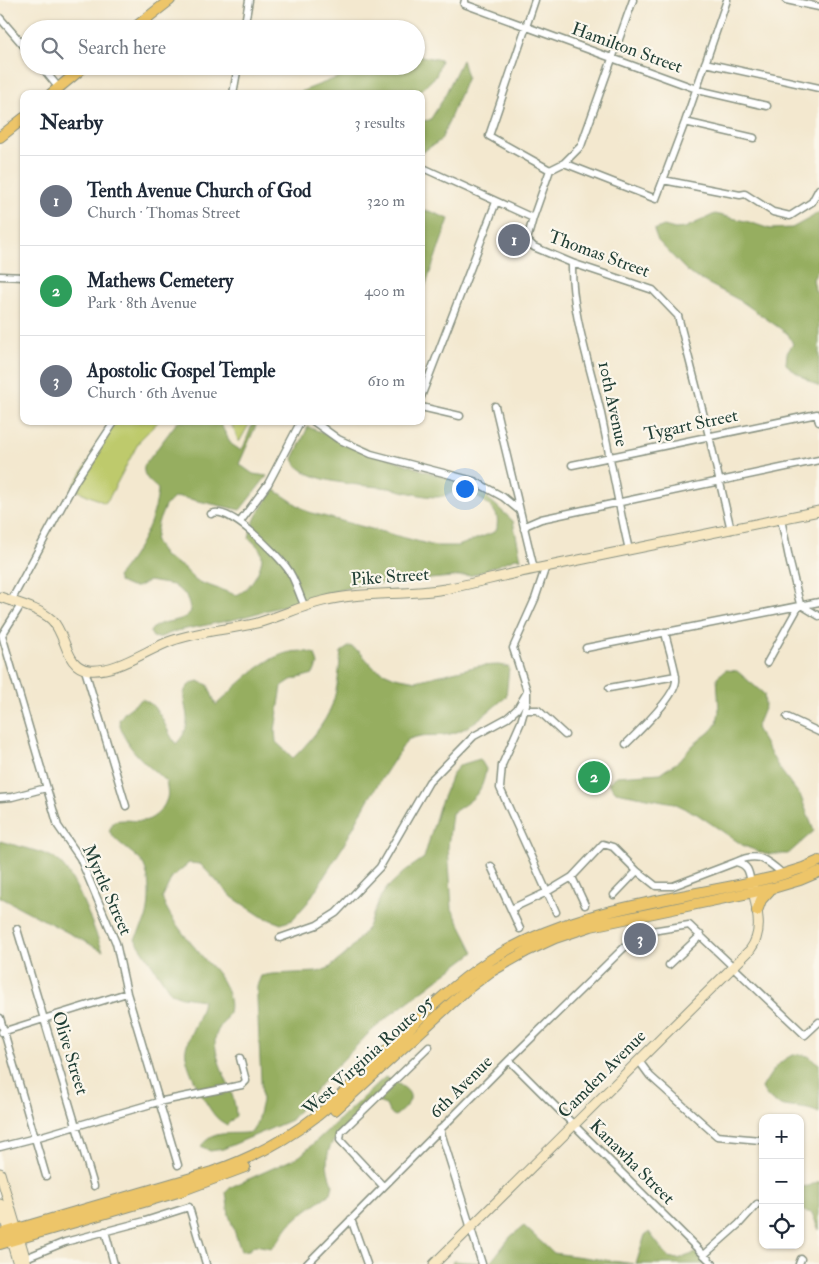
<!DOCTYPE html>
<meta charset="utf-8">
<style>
:root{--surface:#fff;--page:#f6f6f7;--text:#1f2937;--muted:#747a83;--line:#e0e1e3;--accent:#d1495b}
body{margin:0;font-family:"IM FELL Double Pica",serif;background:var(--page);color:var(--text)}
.controls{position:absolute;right:15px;bottom:15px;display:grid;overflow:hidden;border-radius:10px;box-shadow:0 1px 4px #0004}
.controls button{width:45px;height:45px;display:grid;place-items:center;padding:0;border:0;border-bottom:1px solid var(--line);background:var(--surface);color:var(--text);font:25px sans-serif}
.you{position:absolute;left:464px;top:488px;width:18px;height:18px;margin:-12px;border:4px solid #fff;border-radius:50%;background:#1a73e8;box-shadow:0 0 0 8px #1a73e833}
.badge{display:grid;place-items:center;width:32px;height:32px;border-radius:50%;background:var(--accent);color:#fff;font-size:16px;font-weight:700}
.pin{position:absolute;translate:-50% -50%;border:2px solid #fff;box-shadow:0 1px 5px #0006}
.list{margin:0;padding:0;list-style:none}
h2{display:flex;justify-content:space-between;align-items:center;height:65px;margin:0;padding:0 20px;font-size:21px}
h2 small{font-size:16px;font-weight:400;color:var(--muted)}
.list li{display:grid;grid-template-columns:32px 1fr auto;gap:15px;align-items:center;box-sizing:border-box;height:90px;padding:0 20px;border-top:1px solid var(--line)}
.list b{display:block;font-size:19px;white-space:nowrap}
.list p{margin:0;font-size:16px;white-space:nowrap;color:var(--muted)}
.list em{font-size:16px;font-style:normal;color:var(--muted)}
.icon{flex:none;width:28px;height:28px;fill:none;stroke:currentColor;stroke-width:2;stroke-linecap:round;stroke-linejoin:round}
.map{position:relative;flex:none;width:819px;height:1264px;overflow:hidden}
.search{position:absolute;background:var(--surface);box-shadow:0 1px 4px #0004;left:20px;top:20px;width:405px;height:55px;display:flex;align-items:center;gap:12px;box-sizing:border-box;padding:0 18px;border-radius:28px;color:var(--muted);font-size:19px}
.panel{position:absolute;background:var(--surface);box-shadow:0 1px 4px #0004;left:20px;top:90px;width:405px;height:335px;border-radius:10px}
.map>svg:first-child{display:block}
</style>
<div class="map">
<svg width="819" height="1264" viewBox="0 0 819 1264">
<rect width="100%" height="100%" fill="#fbf7ec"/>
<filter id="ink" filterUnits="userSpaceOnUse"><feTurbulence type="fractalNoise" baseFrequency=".02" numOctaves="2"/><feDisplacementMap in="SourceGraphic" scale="10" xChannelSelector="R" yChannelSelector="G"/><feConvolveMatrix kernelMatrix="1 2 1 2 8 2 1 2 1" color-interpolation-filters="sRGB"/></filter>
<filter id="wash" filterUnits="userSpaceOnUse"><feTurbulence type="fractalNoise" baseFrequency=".0096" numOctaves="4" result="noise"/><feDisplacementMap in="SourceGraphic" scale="20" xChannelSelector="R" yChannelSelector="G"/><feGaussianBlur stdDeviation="1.12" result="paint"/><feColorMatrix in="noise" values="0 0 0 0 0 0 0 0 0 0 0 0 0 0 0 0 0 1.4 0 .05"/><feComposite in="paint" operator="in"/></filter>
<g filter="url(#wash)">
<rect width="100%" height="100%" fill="#f3e8cf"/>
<path fill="#beca6c" stroke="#6e8450" d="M 115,421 L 159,421 L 140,440 L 109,498 L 105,503 L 72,488 Z
M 230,421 L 251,421 L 239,442 Z"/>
<path fill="#96ae60" stroke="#5a764a" d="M 416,55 L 441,60 L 436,76 L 417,94 L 295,94 L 339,77 L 361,66 L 416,66 Z
M 462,60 L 467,77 L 441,140 L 421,153 L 421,121 L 430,120 L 442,101 Z
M 421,211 L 429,211 L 449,219 L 421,298 Z
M 819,212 L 819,269 L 813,279 L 815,290 L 819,297 L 819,387 L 794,371 L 786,364 L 787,353 L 793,344 L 788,334 L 741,301 L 690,274 L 658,241 L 654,230 L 664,226 L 675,229 L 685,228 L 715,214 L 749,222 L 770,229 L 792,228 L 812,217 Z
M 178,421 L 219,421 L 231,444 L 240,450 L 244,446 L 252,425 L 257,423 L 239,464 L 253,474 L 267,476 L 240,510 L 180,497 L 174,498 L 165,506 L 158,523 L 155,541 L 164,556 L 184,568 L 196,581 L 236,595 C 249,592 268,562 260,550 C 258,545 252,542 249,538 C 252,520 263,503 275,490 L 308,512 L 435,546 L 458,546 L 492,533 L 497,529 C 497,525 498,521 497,517 C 493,503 471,492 457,492 C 451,492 444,497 438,497 C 422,497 404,491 389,488 C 366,485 302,484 293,459 L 308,427 L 416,468 L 477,488 L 513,521 L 521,559 L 516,558 L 473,575 L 355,586 L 232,620 L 176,631 L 158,638 L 153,637 L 150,632 C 158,617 182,626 191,611 L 186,595 L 173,585 L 149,581 L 137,587 L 131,587 L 119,582 L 117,577 C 137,554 156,520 158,489 C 151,482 142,477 144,466 Z
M 350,646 L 360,652 L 374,668 L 395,677 L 416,681 L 478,666 L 499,665 L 509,667 L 506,697 C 492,708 471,728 454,733 C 438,738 425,732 407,740 L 368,800 L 342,848 L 308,902 L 292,920 L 281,924 L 261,916 L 232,897 L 200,864 L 189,863 L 172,877 L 162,898 C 171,922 190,941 206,961 C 211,966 217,972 221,979 C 226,987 232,1002 229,1012 C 225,1022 214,1031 215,1043 C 217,1069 236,1091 236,1116 L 227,1125 C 224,1123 220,1121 217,1118 C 207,1108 182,1062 186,1048 C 190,1031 201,1017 203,1000 L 182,997 L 171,993 L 135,939 C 138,933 142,927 145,921 C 151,907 151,872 141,861 C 130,850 118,844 109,831 L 114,821 C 124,819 132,821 142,821 C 152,821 163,810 166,801 C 169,795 167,787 166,781 C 146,764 123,747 119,720 L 125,712 L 142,699 C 163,708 163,727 176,744 C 200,720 176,702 187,687 C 190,684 194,683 198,681 L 208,685 L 216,705 C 242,682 277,640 315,654 L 318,664 L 313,674 L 291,680 L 282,686 L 275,730 L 276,742 L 293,758 C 307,745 325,724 332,705 C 338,688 339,670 341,652 Z
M 726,670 L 737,671 L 764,694 L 765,706 L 756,728 L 779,768 L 801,797 L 814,831 L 788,854 L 765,854 L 744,846 L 697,814 L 674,803 L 616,792 L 608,783 L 617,776 L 661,773 L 679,761 L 693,745 L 711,731 L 717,723 L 719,711 L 717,677 Z
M 480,759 L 486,769 C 482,795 473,799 452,813 L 448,847 L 452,909 L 474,952 L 389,1016 L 368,1034 L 330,1073 L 291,1120 L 223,1149 L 210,1151 L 201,1146 C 215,1128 232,1136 252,1132 L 257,1122 L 262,1101 L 257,998 L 257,986 L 261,976 L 272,974 L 318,972 L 329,968 L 346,954 L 367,929 L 381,896 L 388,887 L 405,871 L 424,858 L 439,807 L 453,773 L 460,765 Z
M 0,841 C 16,846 37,850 52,857 C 74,867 93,928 103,951 L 0,897 Z
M 798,1054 L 808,1056 L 819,1064 L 819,1113 C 798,1102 775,1115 762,1088 C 771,1073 780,1057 798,1054 Z
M 385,1077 C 408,1089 423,1095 395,1116 L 389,1112 L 386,1105 L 372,1100 C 364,1108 333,1138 330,1147 C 325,1159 327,1174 333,1185 L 331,1193 C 317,1203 302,1212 290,1224 C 283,1232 279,1242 271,1248 L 255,1245 L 249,1250 L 241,1251 L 229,1215 L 226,1192 L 231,1187 L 300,1156 Z
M 819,1181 L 819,1230 L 812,1213 L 800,1210 L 800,1187 L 809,1186 Z
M 524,1226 L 553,1253 L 634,1264 L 452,1264 L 453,1261 L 490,1263 L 511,1236 Z
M 649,1232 L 668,1257 L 678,1259 L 696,1253 L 706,1264 L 636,1264 L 645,1235 Z"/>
</g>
<g filter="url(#ink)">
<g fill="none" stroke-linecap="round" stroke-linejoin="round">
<defs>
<path id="street" d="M 465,0 L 464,4 L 702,91 L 767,106
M 535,0 L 489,136 L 550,170
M 786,0 L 819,7
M 0,18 L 29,52
M 244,29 L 249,0
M 705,63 L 819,88
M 41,66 L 58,87
M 233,94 L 238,66
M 685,122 L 754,138
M 564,163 L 656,199 L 685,122 L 727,0
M 421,167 L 533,218
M 550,170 L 533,218 L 527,240 L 534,247 L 572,263 L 653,290 L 678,316 L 709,436 L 731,530
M 550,170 L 564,163 L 581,146 L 633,0
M 663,180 L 740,195 L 745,194 L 773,212 L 790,216 L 812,202 L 819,189
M 572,263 C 571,311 589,362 600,409 C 610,456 618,503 629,550
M 0,276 L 24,277
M 421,397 L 496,202
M 495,406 L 534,569
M 421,407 L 460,416
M 313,421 L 338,439 L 371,454 L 474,481 L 503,497 L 520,511
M 572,465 L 817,414 L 819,422
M 211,514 C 228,504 276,553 287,568 C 295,578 299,595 305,607
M 240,522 L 268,484 L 301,421
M 524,529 L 527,525 L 541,519 L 819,460
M 546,566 L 535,599 L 513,648 L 527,691 L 527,701 L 521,722 L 502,765 L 500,788 L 556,912
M 11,601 L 76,480 L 115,421
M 21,605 L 2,635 L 4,642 L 58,826 L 80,858 L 116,943 L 127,993 L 178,1165
M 801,605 L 819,616
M 586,648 L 819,602
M 767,663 L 800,604 L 790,563 L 781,519
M 85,670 L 126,806
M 609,688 L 676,676
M 525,710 L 538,710 L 565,735
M 787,717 L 819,732
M 626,744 C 638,732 675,697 676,681 C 677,671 667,644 665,632
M 0,798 L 12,797 L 46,788
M 736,862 C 758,851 767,860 784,875
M 491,866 L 520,929
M 572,877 L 585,905
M 614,895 L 637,871
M 511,909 L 547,892 L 572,877 L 603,844 L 613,847 L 637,871 L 656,886 L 673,886 L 736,862 C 748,865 749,871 751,883
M 17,929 L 94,1186
M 280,938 L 317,925 L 336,913 L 380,867 L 429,782 L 474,736 L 507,718 L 517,709 L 527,692
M 669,965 L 701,935
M 0,1018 L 46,1176
M 2,1032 L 127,993
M 509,1060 L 713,1264
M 639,1061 L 650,1076 L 717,1136 L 760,1140
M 440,1129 L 482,1264
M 0,1147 L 35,1138 L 158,1102 L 242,1085 L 246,1081 L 240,1058
M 383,1186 L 340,1140 L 341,1132 L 429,1047
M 351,1219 L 367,1264
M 105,1231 L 114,1264
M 704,1255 L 739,1224 L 757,1204
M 23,1259 L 65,1242 L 145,1221 L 189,1207 L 206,1264
M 307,1264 L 509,1060 L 639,933 L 689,925 L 805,1035 L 819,1022
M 799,1264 L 801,1259"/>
<path id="secondary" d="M 0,597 C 16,603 39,608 52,620 C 67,635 65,668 89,670 C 116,673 146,650 171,641 C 199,631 228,630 257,623 C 279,617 301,606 323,601 C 363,591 405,596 445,589 C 475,583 505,575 535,569 C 630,549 724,531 819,511
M 0,1173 L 27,1264
M 0,1204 L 18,1264
M 434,1264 L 750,950 C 765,930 756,908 752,885"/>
<path id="primary" d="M 133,29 L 170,0
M 51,94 L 85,66
M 0,137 L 24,118
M 757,911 L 761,900 L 771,889
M 335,1110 L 466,990 L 490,972 L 527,951 L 555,938 L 591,926 L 773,888 L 800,880 L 819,872
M 0,1234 L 212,1172 C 250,1159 286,1140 318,1115 C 379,1066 426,1001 492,959 C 576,906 680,900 774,877 L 803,868 L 819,861
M 0,1244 L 178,1192 L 245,1167"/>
</defs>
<use href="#street" stroke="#899282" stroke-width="9"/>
<use href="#secondary" stroke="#899282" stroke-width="11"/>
<use href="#primary" stroke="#899282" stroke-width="12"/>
<use href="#street" stroke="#fff" stroke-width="6"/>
<use href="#secondary" stroke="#f8e8c3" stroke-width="9"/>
<use href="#primary" stroke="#edc569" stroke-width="10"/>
</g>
</g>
<g text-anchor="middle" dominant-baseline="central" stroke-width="4.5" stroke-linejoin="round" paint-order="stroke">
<g font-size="18" fill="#1f3d34" stroke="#fbf7ec">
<text transform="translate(627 48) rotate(20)">Hamilton Street</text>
<text transform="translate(599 254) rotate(20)">Thomas Street</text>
<text transform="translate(613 404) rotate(78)">10th Avenue</text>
<text transform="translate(691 425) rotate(-12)">Tygart Street</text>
<text transform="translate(390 577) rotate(-4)">Pike Street</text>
<text transform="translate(107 890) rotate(66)">Myrtle Street</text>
<text transform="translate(70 1053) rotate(73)">Olive Street</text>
<text transform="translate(368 1056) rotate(-42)">West Virginia Route 95</text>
<text transform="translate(602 1074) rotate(-45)">Camden Avenue</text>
<text transform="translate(461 1087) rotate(-45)">6th Avenue</text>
<text transform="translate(632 1162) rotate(45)">Kanawha Street</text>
</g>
</g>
</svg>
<div class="controls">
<button>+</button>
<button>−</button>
<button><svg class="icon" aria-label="locate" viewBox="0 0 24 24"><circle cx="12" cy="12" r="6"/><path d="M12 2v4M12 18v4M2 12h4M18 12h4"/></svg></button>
</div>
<div class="you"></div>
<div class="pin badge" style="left:514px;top:240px;background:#6b7280">1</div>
<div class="pin badge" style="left:594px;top:777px;background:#2e9e5b">2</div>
<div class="pin badge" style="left:640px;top:939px;background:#6b7280">3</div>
<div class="search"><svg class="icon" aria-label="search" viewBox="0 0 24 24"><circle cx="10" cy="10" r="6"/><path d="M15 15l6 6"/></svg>Search here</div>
<section class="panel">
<h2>Nearby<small>3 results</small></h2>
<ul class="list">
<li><span class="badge" style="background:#6b7280">1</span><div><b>Tenth Avenue Church of God</b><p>Church · Thomas Street</p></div><em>320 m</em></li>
<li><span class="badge" style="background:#2e9e5b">2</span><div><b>Mathews Cemetery</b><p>Park · 8th Avenue</p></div><em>400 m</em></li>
<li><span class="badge" style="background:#6b7280">3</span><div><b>Apostolic Gospel Temple</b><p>Church · 6th Avenue</p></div><em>610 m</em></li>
</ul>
</section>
</div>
